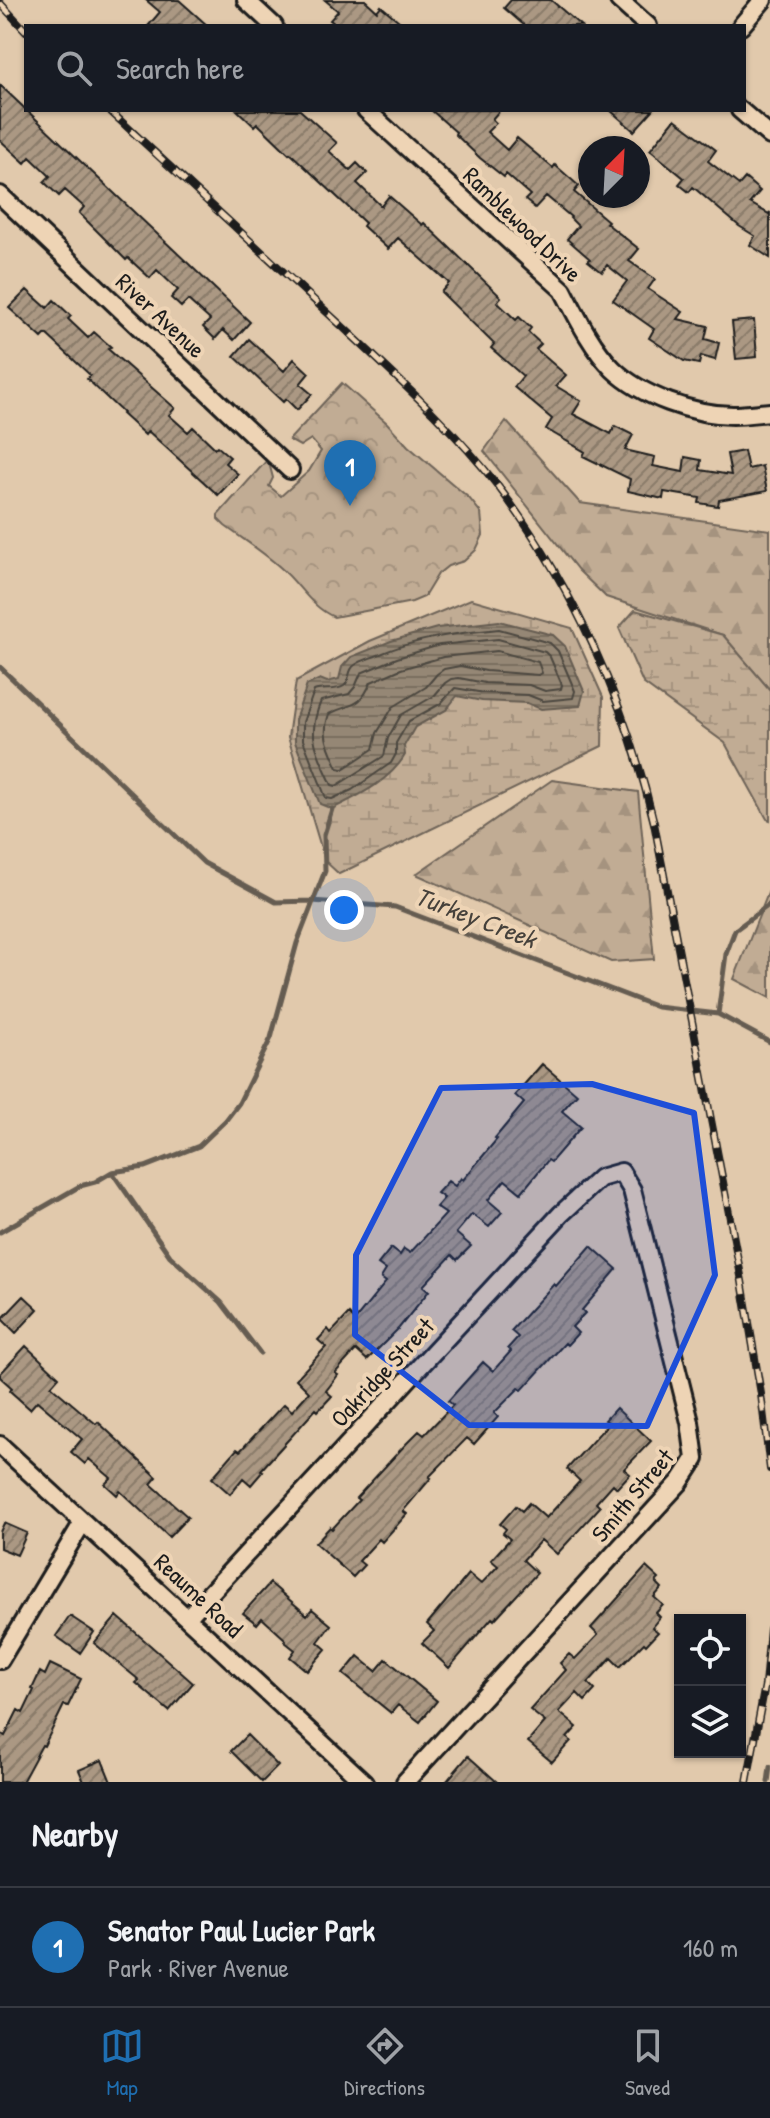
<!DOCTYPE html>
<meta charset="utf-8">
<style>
:root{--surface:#171b24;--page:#20242c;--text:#f1f3f6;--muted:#9ea1a6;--line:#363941;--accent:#1f6fb2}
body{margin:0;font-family:"Patrick Hand",sans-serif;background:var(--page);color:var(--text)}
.controls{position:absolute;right:24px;bottom:24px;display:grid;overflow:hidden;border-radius:0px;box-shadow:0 2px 6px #0004}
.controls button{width:72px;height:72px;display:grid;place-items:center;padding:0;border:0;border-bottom:2px solid var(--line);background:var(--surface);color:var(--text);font:40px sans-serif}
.compass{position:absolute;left:578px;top:136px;width:72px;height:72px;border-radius:50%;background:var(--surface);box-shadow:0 2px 6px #0004;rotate:24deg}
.you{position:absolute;left:344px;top:910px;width:28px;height:28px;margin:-20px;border:6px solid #fff;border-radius:50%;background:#1a73e8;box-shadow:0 0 0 12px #1a73e833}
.badge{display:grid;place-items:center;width:52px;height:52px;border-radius:50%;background:var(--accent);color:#fff;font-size:26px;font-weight:700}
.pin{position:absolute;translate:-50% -66px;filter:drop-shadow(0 2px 4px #0008)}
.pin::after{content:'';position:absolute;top:42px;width:28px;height:24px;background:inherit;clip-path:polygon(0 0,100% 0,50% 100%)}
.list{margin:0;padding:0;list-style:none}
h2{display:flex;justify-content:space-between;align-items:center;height:104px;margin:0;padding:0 32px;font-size:34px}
h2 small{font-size:26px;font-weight:400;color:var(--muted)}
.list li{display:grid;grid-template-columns:52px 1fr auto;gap:24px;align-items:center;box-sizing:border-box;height:120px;padding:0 32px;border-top:2px solid var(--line)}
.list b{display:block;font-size:30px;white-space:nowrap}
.list p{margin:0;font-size:26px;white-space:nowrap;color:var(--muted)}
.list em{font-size:26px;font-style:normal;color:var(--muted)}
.icon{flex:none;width:44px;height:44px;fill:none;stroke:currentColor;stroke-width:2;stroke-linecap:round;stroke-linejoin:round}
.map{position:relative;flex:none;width:770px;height:1782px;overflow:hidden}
.search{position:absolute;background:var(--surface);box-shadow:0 2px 6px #0004;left:24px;right:24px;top:24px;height:88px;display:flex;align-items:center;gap:20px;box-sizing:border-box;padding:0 28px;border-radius:0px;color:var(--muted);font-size:30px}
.sheet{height:224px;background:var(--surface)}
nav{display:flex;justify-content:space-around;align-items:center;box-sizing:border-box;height:112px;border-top:2px solid var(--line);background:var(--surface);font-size:22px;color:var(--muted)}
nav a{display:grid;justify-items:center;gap:4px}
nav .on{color:var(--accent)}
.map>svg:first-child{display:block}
</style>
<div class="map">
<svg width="770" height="1782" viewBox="0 0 770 1782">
<defs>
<pattern id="forest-firs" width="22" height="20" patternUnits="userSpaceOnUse" patternTransform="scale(2)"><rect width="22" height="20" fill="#c1ac94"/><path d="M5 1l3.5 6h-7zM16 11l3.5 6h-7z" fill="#a5937f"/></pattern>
<pattern id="wetland-marsh" width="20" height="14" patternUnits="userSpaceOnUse" patternTransform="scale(2)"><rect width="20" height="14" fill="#c1ac94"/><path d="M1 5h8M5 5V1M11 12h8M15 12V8" fill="none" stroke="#a5937f"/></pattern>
<pattern id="park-crowns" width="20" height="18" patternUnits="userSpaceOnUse" patternTransform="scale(2)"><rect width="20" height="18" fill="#c1ac94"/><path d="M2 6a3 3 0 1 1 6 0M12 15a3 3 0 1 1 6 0" fill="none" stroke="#a5937f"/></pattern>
<pattern id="water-rules" width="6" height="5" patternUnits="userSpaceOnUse" patternTransform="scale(2)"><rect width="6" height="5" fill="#958774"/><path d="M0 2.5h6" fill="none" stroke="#796e5e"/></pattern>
<pattern id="building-hatch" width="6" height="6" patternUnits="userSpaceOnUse" patternTransform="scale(2)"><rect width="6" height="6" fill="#ab9883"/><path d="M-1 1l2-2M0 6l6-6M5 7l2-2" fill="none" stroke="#8a7b6a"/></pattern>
</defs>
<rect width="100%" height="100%" fill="#e1c9ac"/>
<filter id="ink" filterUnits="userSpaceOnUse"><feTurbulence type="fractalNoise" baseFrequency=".0125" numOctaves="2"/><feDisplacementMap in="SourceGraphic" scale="16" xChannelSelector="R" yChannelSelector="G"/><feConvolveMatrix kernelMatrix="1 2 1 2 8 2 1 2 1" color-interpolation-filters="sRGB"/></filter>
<g filter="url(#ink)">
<path fill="url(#forest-firs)" stroke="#6e6458" stroke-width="2" d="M 506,421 L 580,503 L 770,530 L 770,690 L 723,635 L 606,597 L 578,570 L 484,451 Z
M 552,780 L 638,792 L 654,959 L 611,962 L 416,874 Z
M 770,888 L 770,998 L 734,979 Z"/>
<path fill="url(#wetland-marsh)" stroke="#6e6458" stroke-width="2" d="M 471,599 L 572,628 L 603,697 L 602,746 L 339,874 L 325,861 L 288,737 L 296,681 L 370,641 Z
M 635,610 L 723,635 L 770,690 L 770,820 L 767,819 L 725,743 L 643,683 L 619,628 Z"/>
<path fill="url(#park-crowns)" stroke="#6e6458" stroke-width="2" d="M 342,383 L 387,423 L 408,446 L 469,498 L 481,513 L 483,535 L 476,550 L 464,561 L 448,566 L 438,574 L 424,597 L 412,602 L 334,617 C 311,607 300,585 282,569 C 265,553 244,540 225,526 L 218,519 L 218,515 L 268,459 L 273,478 L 269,486 L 281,496 L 309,471 L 321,451 L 311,439 L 300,446 L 289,440 Z"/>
<path fill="url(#water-rules)" stroke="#655c51" stroke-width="2" d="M 499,621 L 553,635 L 565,646 L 584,691 L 580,706 L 541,709 L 527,703 L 482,701 L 457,696 L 446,710 L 415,727 L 404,746 L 405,755 C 390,781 358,796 332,809 L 320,804 L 295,742 L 295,720 L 307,685 L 320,679 L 327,682 L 339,679 L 342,667 L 351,657 L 391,641 L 437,628 Z"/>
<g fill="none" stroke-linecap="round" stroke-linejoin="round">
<path stroke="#4c473f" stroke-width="2" d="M 499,629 L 550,643 L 558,651 L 575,691 L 573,698 L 543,701 L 528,695 L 484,693 L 455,688 L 440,704 L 409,721 L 396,743 L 396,754 L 391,763 L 352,790 L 332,799 L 326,798 L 303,740 L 303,722 L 314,691 C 323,687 335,692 344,686 C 351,680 347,670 355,665 C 362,660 371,658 378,655 C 417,638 457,633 499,629 Z
M 498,639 L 545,652 L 550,657 L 562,685 L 561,689 L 545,691 L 529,685 L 485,683 L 459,678 L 451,679 L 445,683 L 434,696 L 401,715 L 388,738 L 384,756 L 336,786 L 332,785 C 317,751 306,737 321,701 L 349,694 L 355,687 L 361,673 L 397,658 L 440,645 Z
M 497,651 L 538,662 L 542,673 L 538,675 L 486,671 L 460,666 L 444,669 L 437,674 L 426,687 L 393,707 L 377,733 L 373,749 L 343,769 L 338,768 C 329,747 321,737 329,714 C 352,702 359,710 371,682 L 401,669 L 443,657 Z"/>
<path stroke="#655c51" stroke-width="5" d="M 0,667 L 204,863 L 276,902 L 312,901 L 395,907 L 657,1007 L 718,1014 L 770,1042
M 718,1014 L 726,954 L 735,930 L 770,904
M 112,1172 L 170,1256 L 221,1302 L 260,1353
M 0,1232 L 80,1186 L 95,1182 L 112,1172 L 145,1167 L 199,1146 L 226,1120 L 239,1103 L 271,1038 L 297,943 L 325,871 L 324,835 L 332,809
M 768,1782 L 770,1767"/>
</g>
<path fill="url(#building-hatch)" stroke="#1c1c1c" stroke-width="2" d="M 146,0 L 179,0 L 208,26 L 148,26 L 160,12 Z
M 325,0 L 365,0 L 377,11 L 381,6 L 405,26 L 338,26 L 330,20 L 338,11 Z
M 511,0 L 551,0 L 581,26 L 525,26 L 504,8 Z
M 0,85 L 250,322 L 234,340 L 223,330 L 215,339 L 203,327 L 210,320 L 188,300 L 181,307 L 171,298 L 178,290 L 157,270 L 150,278 L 128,258 L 126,260 L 79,213 L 84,207 L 65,190 L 59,196 L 44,182 L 50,176 L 30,157 L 25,163 L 0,140 Z
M 237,110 L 300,110 L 337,143 L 329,151 L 350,170 L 357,163 L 367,173 L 357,183 L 381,206 L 389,196 L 422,225 L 424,223 L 501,297 L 497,302 L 516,320 L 519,317 L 531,328 L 528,332 L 541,344 L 536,349 L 566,375 L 556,386 L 581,401 L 573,414 L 611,434 L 615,426 L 633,435 L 625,450 L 655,457 L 653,466 L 683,472 L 685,457 L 701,460 L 700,470 L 731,475 L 727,454 L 744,451 L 748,469 L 762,466 L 767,491 L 719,500 L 718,506 L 699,503 L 700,498 L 664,492 L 663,499 L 628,491 L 630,479 L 583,456 L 585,452 L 546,429 L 552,419 L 514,387 L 523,376 L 491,348 L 494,344 L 441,292 L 449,283 L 398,238 L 388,249 L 363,226 L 365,223 L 290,153 L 289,154 L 257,123 L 254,126 Z
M 431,110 L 500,110 L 492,119 L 496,123 L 487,132 L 507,150 L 517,138 L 553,168 L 555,165 L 579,186 L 574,192 L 608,221 L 606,223 L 639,249 L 629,261 L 655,279 L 648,289 L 683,312 L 678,319 L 708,326 L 705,339 L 719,343 L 715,360 L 701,356 L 699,364 L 684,361 L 649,338 L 654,329 L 613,300 L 627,281 L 607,265 L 602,272 L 588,261 L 590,259 L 567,239 L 578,226 L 570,218 L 571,217 L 546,196 L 535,208 L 525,200 L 530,195 L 506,174 L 504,177 L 480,158 L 455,134 L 456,132 Z
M 610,110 L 653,110 L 634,131 Z
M 675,119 L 716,150 L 708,161 L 739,185 L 745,178 L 760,191 L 750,203 L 769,214 L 770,212 L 770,258 L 750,245 L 755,236 L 739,226 L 693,187 L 689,192 L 679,184 L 684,178 L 650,150 Z
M 27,290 L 47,308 L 54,300 L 71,316 L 68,319 L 88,338 L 94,332 L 111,347 L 108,349 L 175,408 L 169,415 L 188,432 L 193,427 L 215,448 L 217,446 L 230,457 L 225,463 L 238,474 L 218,495 L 148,431 L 145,435 L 122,414 L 123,413 L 87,379 L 90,375 L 46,334 L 42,338 L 9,308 Z
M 754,320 L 757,357 L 736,359 L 732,322 Z
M 249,339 L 284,371 L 294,359 L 309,373 L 300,384 L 312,394 L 297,410 L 286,399 L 283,402 L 234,356 Z
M 542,1064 L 577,1094 L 562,1111 L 581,1127 L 551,1162 L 548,1160 L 521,1193 L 505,1180 L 488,1200 L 502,1212 L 489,1227 L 472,1214 L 456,1233 L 471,1246 L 457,1260 L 452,1255 L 423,1286 L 429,1291 L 399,1328 L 367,1360 L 356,1350 L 335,1373 L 338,1375 L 326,1391 L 332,1396 L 318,1411 L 316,1409 L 261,1470 L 263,1471 L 251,1485 L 243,1478 L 230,1494 L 212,1478 L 237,1449 L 240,1451 L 284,1404 L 292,1411 L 309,1392 L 296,1379 L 326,1347 L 318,1340 L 328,1329 L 331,1333 L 349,1314 L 355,1320 L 386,1282 L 381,1278 L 386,1270 L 378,1264 L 391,1248 L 400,1255 L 404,1249 L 410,1253 L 446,1214 L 436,1207 L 444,1198 L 437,1193 L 448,1181 L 455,1186 L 461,1178 L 463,1180 L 497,1139 L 495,1138 L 524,1103 L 515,1095 Z
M 591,1246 L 617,1269 L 582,1310 L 585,1313 L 572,1327 L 578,1333 L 567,1345 L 565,1343 L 522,1390 L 519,1388 L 494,1413 L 498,1417 L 474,1444 L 467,1438 L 429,1477 L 431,1478 L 403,1511 L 407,1514 L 382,1542 L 379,1539 L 359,1561 L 364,1565 L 353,1577 L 315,1543 L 330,1527 L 332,1529 L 359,1500 L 356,1498 L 406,1444 L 419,1431 L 424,1435 L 453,1405 L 448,1401 L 483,1362 L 493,1371 L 511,1351 L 508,1348 L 518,1337 L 511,1331 L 554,1284 L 556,1286 Z
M 24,1296 L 38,1309 L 16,1333 L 2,1319 Z
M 26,1346 L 59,1377 L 51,1386 L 96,1424 L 98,1422 L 157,1477 L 151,1484 L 188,1517 L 169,1537 L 120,1491 L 117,1495 L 105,1484 L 111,1478 L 89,1459 L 85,1464 L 71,1452 L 82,1439 L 37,1401 L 30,1409 L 10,1391 L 12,1388 L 0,1377 L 0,1374 Z
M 616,1408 L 651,1441 L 624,1469 L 630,1474 L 617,1488 L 613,1484 L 596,1503 L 600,1507 L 557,1554 L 541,1540 L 523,1560 L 537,1573 L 494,1620 L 492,1618 L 449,1668 L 422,1643 L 434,1631 L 427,1624 L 469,1574 L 481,1584 L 498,1566 L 491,1560 L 510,1539 L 503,1533 L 506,1529 L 500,1524 L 516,1506 L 522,1511 L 529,1503 L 546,1518 L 580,1481 L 567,1469 L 609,1423 L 605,1420 Z
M 4,1523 L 27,1533 L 17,1555 L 0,1548 L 0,1532 Z
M 646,1567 L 659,1579 L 656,1582 L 662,1588 L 654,1597 L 663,1605 L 656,1613 L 660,1617 L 652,1627 L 658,1632 L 646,1645 L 644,1643 L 620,1667 L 611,1658 L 588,1683 L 595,1690 L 585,1701 L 577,1693 L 559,1712 L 577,1727 L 567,1738 L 571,1741 L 552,1762 L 528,1742 L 545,1722 L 530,1710 L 566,1670 L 560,1663 L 569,1654 L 575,1659 L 598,1635 L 591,1628 Z
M 270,1583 L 307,1615 L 312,1609 L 331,1625 L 318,1642 L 326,1649 L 307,1671 L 290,1657 L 295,1650 L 285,1642 L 286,1640 L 262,1618 L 257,1624 L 243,1613 Z
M 70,1616 L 94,1632 L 80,1653 L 56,1636 Z
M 117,1616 L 193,1683 L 169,1711 L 136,1683 L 139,1680 L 94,1643 Z
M 358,1656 L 376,1671 L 386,1659 L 437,1701 L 420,1722 L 398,1705 L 391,1713 L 343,1674 Z
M 50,1664 L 81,1679 L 68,1706 L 64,1705 L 44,1746 L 42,1745 L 22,1782 L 0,1782 L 0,1733 L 5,1736 L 18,1710 L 23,1713 L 34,1690 L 32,1689 L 40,1672 L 45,1675 Z
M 247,1735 L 278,1766 L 262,1782 L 231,1751 Z
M 468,1756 L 497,1782 L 446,1782 Z
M 102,1760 L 111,1782 L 84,1782 L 79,1770 Z"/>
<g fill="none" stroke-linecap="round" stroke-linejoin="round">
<defs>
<path id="minor" d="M 246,0 L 274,26
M 619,0 L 648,26
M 741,26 L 763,0
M 366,110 L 563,290 C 576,315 592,348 613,369 C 641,396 694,415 733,415 C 745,415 758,413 770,412
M 740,110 L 770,136
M 0,195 L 290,470
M 0,1445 L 364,1782
M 188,1617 L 561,1214 L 600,1178 L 621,1172 L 632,1190 L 690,1422 L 695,1459 L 680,1482 L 405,1782
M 0,1660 L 83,1522"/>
</defs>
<use href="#minor" stroke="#1c1c1c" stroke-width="22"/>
<use href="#minor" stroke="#eed4b5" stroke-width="16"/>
<defs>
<path id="rail" d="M 0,3 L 26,31
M 109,110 C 187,183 266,255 344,328 C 397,378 452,427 497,485 C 572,583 626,703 654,823 L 742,1281 L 761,1394 L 770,1469
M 747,1782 L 765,1685 L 770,1629"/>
</defs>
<use href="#rail" stroke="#1c1c1c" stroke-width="8"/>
<use href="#rail" stroke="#eed4b5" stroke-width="5" stroke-dasharray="15" stroke-linecap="butt"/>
</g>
</g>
<path fill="#1d4ed8" fill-opacity="0.2" stroke="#1d4ed8" stroke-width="6" stroke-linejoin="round" d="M 592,1084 L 694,1113 L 715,1275 L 647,1426 L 469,1425 L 355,1335 L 356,1255 L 441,1088 Z"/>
<g text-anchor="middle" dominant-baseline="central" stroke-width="8" stroke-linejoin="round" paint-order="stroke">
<g font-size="24" fill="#1c1c1c" stroke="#eed4b5">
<text transform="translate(523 224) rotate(44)">Ramblewood Drive</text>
<text transform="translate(161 315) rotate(43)">River Avenue</text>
<text transform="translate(382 1372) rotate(-47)">Oakridge Street</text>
<text transform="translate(632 1495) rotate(-50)">Smith Street</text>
<text transform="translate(199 1595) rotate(43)">Reaume Road</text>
</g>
<g font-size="26" font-style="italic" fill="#46413b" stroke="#eed4b5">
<text transform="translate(476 917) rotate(21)">Turkey Creek</text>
</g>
</g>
</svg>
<div class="controls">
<button><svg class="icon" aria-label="locate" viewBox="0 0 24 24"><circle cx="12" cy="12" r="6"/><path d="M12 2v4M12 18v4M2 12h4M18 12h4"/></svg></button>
<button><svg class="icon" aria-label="layers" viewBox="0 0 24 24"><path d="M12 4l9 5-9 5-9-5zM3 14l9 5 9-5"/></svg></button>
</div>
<svg class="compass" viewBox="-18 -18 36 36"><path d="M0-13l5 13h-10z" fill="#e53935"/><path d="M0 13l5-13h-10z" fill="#9ea1a6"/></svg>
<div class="you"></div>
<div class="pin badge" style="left:350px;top:506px">1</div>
<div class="search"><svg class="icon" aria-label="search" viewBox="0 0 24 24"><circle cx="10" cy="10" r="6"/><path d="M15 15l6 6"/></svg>Search here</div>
</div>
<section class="sheet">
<h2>Nearby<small></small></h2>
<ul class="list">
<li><span class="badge">1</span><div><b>Senator Paul Lucier Park</b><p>Park · River Avenue</p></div><em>160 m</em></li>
</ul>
</section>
<nav>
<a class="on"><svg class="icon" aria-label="map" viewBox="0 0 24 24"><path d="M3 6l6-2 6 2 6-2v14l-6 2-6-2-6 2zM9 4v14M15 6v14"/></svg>Map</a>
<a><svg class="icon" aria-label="directions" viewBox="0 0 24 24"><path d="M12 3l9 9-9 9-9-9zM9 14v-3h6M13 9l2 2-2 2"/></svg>Directions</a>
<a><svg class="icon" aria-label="saved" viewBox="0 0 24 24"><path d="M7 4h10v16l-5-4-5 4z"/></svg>Saved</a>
</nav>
